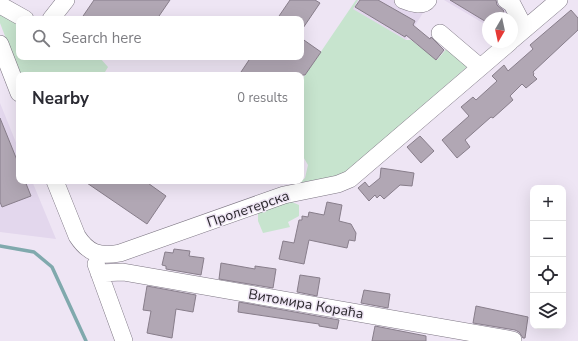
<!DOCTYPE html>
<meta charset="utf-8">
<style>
:root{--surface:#fff;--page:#f7f7f7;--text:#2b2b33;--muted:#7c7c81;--line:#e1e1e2}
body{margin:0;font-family:"Nunito Sans",sans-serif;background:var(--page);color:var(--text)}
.controls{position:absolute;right:12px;bottom:12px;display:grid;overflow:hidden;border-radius:8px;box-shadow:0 4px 16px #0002}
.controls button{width:36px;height:36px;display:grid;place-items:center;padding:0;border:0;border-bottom:1px solid var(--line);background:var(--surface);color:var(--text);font:20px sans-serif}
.compass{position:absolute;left:482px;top:12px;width:36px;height:36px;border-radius:50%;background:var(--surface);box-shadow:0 4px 16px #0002;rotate:189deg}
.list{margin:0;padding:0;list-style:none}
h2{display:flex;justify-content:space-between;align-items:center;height:52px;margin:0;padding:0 16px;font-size:17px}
h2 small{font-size:13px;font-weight:400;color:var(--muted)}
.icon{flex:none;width:22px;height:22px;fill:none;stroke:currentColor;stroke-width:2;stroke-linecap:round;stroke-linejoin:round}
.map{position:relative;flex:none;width:578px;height:341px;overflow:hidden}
.search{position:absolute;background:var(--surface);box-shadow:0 4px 16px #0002;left:16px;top:16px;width:288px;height:44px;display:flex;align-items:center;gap:10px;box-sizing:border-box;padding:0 14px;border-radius:8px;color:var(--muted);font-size:15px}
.panel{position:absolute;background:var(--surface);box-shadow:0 4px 16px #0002;left:16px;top:72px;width:288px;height:112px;border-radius:8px}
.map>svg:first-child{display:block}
</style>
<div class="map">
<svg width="578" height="341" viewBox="0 0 578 341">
<rect width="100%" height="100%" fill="#eee5f4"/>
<path fill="#e3d7ed" d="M 358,0 L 431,0 L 406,40 L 352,9 Z
M 444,0 L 513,0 L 523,6 L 512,24 L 512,18 L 488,18 L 488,26 Z
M 0,103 L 19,150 L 19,181 L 32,181 L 56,239 L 0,232 Z"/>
<path fill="#c7e4ce" d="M 356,0 L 358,0 L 353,9 L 406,40 L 411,40 L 437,60 L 448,47 L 466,62 L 467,67 L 346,172 L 329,178 L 298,183 L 305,178 L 308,165 L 301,153 L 301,81 Z
M 0,12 L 19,23 L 19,57 L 100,58 L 108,67 L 105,72 L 117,74 L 127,73 L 129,75 L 20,75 L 0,23 Z
M 292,202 L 299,205 L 299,216 L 288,222 L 290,227 L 263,233 L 258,221 L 258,212 L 282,204 Z"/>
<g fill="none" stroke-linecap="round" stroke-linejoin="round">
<path stroke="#80a9ad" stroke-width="3.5" d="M 0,246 L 34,252 L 52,267 L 86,341"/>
</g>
<path fill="#b1a7b4" stroke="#887e8b" d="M 94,0 L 170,0 L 157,19 L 81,19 Z
M 290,0 L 315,0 L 320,3 L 301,31 L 301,19 L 277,19 Z
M 360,0 L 378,0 L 415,21 L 413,25 L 430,39 L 431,37 L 444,50 L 436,60 L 406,35 L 405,37 L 355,7 Z
M 450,0 L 496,0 L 497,5 L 504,11 L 500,18 L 488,18 L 488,23 Z
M 571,10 L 578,18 L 578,30 L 533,72 L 534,74 L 533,75 L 537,79 L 526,88 L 522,84 L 510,96 L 513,100 L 493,118 L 491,117 L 465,140 L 470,147 L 457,158 L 442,140 L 469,116 L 461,107 L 473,97 L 476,100 L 497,81 L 492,76 L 504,65 L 508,71 L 533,49 L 530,45 Z
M 301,38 L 321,52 L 305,75 L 239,75 L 251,57 L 301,57 Z
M 0,118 L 19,165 L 19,181 L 25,181 L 31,196 L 2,207 L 0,202 Z
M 420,136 L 434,151 L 421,163 L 407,147 Z
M 381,168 L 414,173 L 412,186 L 400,185 L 384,199 L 380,195 L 377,198 L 375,195 L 369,201 L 358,188 L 365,182 L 369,187 L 380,178 Z
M 84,181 L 145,181 L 166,196 L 147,224 Z
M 327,202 L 342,205 L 339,221 L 351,224 L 356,233 L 355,241 L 349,240 L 347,248 L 309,240 L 304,264 L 279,259 L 283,241 L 294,243 L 299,220 L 302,220 L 302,216 L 308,217 L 309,212 L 324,215 Z
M 174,249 L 190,251 L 189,256 L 204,258 L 201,275 L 166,269 L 166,266 L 162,265 L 165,252 L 173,253 Z
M 221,263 L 255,269 L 255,266 L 276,269 L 273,288 L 219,279 Z
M 300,275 L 320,278 L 317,296 L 297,292 Z
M 147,286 L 196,295 L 193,312 L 176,309 L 172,338 L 147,333 L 151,311 L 143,310 Z
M 364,290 L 390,294 L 388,308 L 361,303 Z
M 239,302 L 339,320 L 337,329 L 319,326 L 319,324 L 238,312 Z
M 476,306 L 528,317 L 525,338 L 523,338 L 519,332 L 515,330 L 473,323 Z
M 375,326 L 426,336 L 426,341 L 372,341 Z"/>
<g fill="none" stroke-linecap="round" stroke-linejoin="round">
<defs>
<path id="minor" d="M 403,0 C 410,3 423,7 428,0
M 506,0 L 512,4 L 525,29
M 0,5 L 25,19
M 51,19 L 66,0
M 440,33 L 480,67
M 512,40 L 559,0
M 0,44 L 19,93
M 55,181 L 77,236 C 88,253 99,257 120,253 L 284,195 L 338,184 L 350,179 L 510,42
M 96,264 L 124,341
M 99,273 L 123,272 L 513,340"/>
</defs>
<use href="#minor" stroke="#7d7683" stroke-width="18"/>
<use href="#minor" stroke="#fff" stroke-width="17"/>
</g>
<g text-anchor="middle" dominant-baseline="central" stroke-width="3" stroke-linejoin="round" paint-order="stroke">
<g font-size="14" fill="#2b282d" stroke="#eee5f4">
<text transform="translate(248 209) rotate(-19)">Пролетерска</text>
<text transform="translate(306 304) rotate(10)">Витомира Кораћа</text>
</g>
</g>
</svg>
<div class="controls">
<button>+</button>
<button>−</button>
<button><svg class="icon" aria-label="locate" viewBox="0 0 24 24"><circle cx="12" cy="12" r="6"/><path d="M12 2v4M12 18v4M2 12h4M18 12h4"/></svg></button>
<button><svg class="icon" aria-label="layers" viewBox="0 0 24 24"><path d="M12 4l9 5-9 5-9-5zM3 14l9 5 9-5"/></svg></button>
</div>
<svg class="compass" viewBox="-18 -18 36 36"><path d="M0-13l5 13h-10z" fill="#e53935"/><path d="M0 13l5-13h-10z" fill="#7c7c81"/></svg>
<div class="search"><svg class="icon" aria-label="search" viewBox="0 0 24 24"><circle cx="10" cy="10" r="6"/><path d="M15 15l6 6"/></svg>Search here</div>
<section class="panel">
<h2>Nearby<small>0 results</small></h2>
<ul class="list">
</ul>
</section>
</div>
